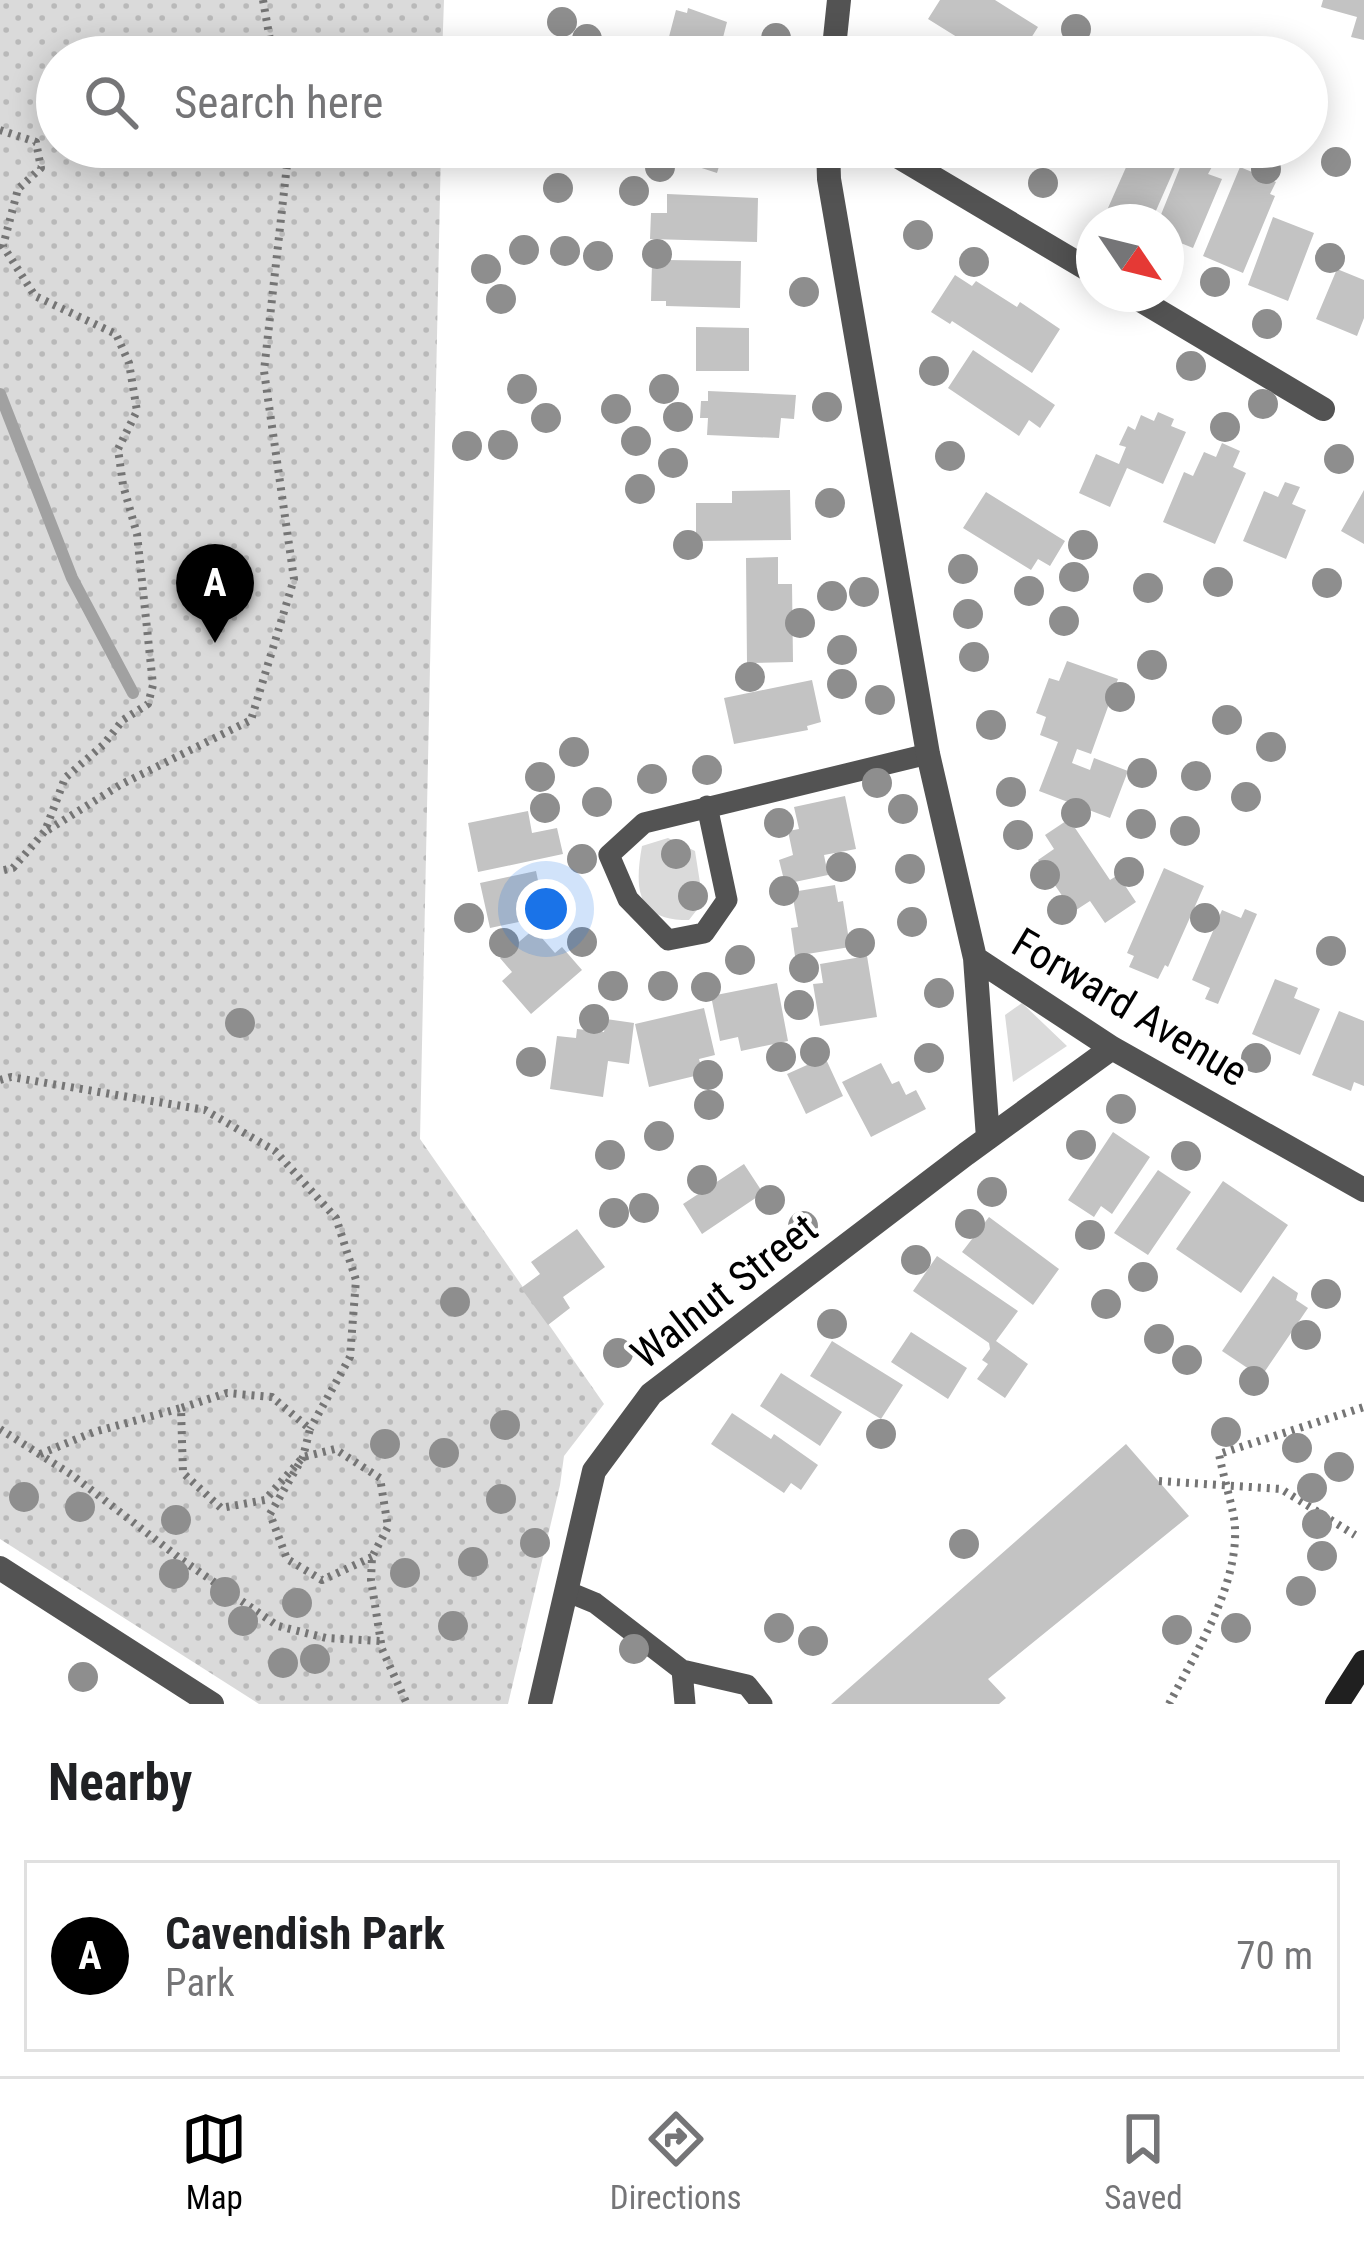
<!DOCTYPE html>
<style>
:root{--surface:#fff;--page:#f2f2f2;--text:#202124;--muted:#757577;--line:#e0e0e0;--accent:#000}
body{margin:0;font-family:"Roboto Condensed",sans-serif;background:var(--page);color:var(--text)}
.compass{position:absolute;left:1076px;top:204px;width:108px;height:108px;border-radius:50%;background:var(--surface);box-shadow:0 6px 30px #0003;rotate:125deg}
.you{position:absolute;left:546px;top:909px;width:42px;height:42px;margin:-30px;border:9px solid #fff;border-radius:50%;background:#1a73e8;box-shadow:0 0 0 18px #1a73e833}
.badge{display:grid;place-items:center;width:78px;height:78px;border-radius:50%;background:var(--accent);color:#fff;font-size:39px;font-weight:700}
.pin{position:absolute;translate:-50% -99px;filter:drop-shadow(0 3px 6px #0008)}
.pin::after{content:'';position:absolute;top:63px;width:42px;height:36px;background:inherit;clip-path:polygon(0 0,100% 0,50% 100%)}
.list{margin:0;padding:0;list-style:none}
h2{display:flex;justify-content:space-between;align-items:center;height:156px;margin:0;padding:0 48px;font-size:51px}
h2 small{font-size:39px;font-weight:400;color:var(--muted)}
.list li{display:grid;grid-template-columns:78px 1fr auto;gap:36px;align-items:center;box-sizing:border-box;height:192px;margin:0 24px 24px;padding:0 24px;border:3px solid var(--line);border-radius:0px}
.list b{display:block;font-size:45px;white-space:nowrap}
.list p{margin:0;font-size:39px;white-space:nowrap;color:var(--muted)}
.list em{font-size:39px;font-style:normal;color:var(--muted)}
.icon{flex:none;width:66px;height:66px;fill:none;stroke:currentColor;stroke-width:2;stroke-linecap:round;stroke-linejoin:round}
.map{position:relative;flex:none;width:1364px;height:1704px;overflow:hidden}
.search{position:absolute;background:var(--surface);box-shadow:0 6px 30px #0003;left:36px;right:36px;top:36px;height:132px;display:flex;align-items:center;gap:30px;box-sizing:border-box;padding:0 42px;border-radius:66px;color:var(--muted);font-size:45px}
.sheet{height:372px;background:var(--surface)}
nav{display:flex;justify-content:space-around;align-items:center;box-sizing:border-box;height:168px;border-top:3px solid var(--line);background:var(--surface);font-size:33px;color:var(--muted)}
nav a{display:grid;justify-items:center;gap:6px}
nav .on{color:var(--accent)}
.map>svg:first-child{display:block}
</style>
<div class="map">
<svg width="1364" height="1704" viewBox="0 0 1364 1704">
<defs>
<pattern id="park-dots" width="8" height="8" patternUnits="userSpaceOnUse" patternTransform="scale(3)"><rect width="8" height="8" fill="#dadada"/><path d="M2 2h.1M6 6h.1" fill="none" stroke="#b9b9b9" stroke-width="1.8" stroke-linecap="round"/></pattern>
</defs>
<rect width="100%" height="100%" fill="#fff"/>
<path fill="#dadada" d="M 668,838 L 695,851 L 703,902 L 689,920 C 637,920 634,891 642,846 Z
M 1022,1003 L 1067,1046 L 1013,1082 L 1005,1015 Z"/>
<path fill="url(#park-dots)" d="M 0,0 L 444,0 L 442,57 L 57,57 L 57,147 L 441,147 L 420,1139 L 604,1404 L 564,1456 L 560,1485 L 508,1704 L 259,1704 L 0,1539 Z"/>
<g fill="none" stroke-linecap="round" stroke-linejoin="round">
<path stroke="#a1a1a1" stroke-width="12" d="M 0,394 L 72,578 L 133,693"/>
</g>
<path fill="#c3c3c3" d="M 940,0 L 995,0 L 1038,27 L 1019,57 L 989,57 L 928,19 Z
M 1323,0 L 1364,0 L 1364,40 L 1351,37 L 1357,17 L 1321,7 Z
M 688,8 L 727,22 L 718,57 L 684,57 L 665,52 L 676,10 L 687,13 Z
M 681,147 L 725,147 L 717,173 L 677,160 Z
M 1135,147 L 1184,147 L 1151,222 L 1140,222 L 1108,208 Z
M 1192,156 L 1213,165 L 1208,174 L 1222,179 L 1193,248 L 1166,237 L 1166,222 L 1158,222 L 1181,165 L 1187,168 Z
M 1240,167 L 1276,182 L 1270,194 L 1275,196 L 1243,273 L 1203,256 Z
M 667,194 L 758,198 L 757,242 L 650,239 L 651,213 L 667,213 Z
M 1273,217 L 1314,233 L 1288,301 L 1248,285 Z
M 666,260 L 741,261 L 740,308 L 666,306 L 666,301 L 651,301 L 652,264 L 666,265 Z
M 1337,269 L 1364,280 L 1364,318 L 1357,336 L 1316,319 Z
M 955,275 L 972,286 L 976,281 L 1017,307 L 1020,302 L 1060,329 L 1032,373 L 952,321 L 950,324 L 931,312 Z
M 696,327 L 749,328 L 749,371 L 696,371 Z
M 973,350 L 1055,405 L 1040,428 L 1029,420 L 1019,436 L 948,388 Z
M 708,391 L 796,395 L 794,419 L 781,418 L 779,438 L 707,435 L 708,418 L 700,418 L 701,401 L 708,401 Z
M 1158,412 L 1174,419 L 1171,426 L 1186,432 L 1163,484 L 1127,468 L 1110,507 L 1079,493 L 1096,454 L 1119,464 L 1126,447 L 1119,445 L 1128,426 L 1135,430 L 1141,415 L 1154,421 Z
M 1222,443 L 1240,451 L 1233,467 L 1246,473 L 1215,544 L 1163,522 L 1184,472 L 1193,476 L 1204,452 L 1216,457 Z
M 1285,482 L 1300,487 L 1292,504 L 1306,510 L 1286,559 L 1243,541 L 1264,491 L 1278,497 Z
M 790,490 L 791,540 L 696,541 L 696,503 L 732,503 L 732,491 Z
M 1364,490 L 1364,544 L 1341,531 Z
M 986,492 L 1065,541 L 1050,566 L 1038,559 L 1031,570 L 963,528 Z
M 778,557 L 778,584 L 792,584 L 793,662 L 747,663 L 746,558 Z
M 1067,661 L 1118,679 L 1091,754 L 1077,749 L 1072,763 L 1090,770 L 1094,758 L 1128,771 L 1110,818 L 1039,791 L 1058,742 L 1040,735 L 1046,717 L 1036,713 L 1049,678 L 1059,681 Z
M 812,680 L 821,722 L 807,726 L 808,730 L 734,744 L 724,698 Z
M 845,796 L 856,849 L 824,855 L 828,875 L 785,884 L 779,860 L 793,855 L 788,831 L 799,829 L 794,807 Z
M 528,811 L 532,833 L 557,828 L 563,854 L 478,872 L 468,823 Z
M 1069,819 L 1110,880 L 1118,875 L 1136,902 L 1105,923 L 1090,901 L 1073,912 L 1038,860 L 1054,849 L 1045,835 Z
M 1164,868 L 1204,886 L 1168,967 L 1165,965 L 1158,979 L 1129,967 L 1134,956 L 1127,953 Z
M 536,871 L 541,895 L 566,890 L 571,911 L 490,928 L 480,883 Z
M 835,885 L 838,902 L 843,901 L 850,947 L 795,956 L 791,928 L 798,927 L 792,892 Z
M 1245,909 L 1257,914 L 1218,1004 L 1205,999 L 1210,988 L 1192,980 L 1222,910 L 1241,918 Z
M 534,929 L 555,953 L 562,947 L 582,970 L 531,1014 L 502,981 L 512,972 L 500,958 Z
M 867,956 L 877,1017 L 820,1026 L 813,984 L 823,983 L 820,964 Z
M 1275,979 L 1298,988 L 1294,998 L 1320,1009 L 1300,1055 L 1252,1034 Z
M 777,983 L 788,1041 L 741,1051 L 738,1037 L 720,1041 L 711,996 Z
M 704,1008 L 715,1055 L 699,1059 L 703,1074 L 649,1087 L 635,1024 Z
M 1339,1011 L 1364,1021 L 1364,1086 L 1354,1082 L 1351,1091 L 1312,1075 Z
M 606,1019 L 634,1023 L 629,1064 L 608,1061 L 603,1097 L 550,1089 L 557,1036 L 576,1038 L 577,1029 L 604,1032 Z
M 825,1057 L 843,1096 L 806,1114 L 787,1074 Z
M 881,1063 L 892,1084 L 899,1081 L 906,1095 L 916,1090 L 926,1109 L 871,1137 L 842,1082 Z
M 1113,1132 L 1150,1157 L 1112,1214 L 1101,1206 L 1094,1217 L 1068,1200 Z
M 744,1164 L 763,1193 L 702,1234 L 683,1204 Z
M 1158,1170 L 1191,1192 L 1148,1255 L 1114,1233 Z
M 1223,1181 L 1288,1225 L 1241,1293 L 1176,1249 Z
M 989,1217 L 1059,1269 L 1033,1305 L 962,1252 Z
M 577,1229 L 605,1267 L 563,1297 L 570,1308 L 548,1325 L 521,1288 L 540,1274 L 531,1262 Z
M 937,1256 L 1018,1311 L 996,1341 L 1028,1364 L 1005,1398 L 977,1379 L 988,1364 L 982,1360 L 990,1349 L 989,1343 L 913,1291 Z
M 1273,1276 L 1298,1293 L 1296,1300 L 1308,1308 L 1261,1377 L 1222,1351 Z
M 911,1332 L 967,1368 L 948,1399 L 891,1362 Z
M 832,1341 L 903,1385 L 881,1419 L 810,1376 Z
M 781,1373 L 842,1412 L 820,1446 L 760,1406 Z
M 732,1413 L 771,1439 L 774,1434 L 818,1465 L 801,1490 L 791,1483 L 784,1493 L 711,1444 Z
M 1126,1444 L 1189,1516 L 988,1679 L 1006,1698 L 999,1704 L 831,1704 Z"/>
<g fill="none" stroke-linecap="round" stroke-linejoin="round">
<path stroke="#757575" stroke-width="8" stroke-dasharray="3 6" stroke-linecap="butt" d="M 263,0 L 273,57
M 0,130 L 36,142 L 41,168 L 18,189 L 3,246 L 35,296 L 116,334 L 129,363 L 137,411 L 118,449 L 123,485 L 137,534 L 153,685 L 148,704 L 123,720 L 103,745 L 65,778 L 45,831 L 13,868 L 0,871
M 48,830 L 120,785 L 251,720 L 294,579 L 264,371 L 289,147
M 0,1080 L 11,1077 L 205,1110 L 275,1151 L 336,1218 L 356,1280 L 350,1357 L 310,1429
M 0,1429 L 72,1475 L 182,1560 L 278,1626 L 326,1638 L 380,1641
M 40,1454 L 94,1432 L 181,1408
M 1159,1481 L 1281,1489 L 1355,1535
M 372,1557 L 322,1580 L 287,1559 L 270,1514 L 303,1457 L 310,1429 L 272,1397 L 227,1393 L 181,1408 L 183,1473 L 221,1508 L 265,1500 L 303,1457 L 335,1449 L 380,1478 L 388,1527 L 372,1557 L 371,1580 L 382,1649 L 407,1704
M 1169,1704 C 1196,1652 1243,1579 1234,1518 C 1230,1497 1223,1475 1219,1454 L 1364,1407"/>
<path stroke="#535353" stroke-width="21" d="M 707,806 L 727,900 L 704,933 L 668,940 L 628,899 L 609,855 L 644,823 L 928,754
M 566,1591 L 595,1603 L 682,1670 L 747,1685 L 762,1704
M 682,1670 L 685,1704"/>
<path stroke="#535353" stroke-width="24" d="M 833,57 L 839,0
M 828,147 L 829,179 L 928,754 L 975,958 L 1112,1048 L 1364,1190
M 882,147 L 1094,273
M 1130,294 L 1323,409
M 975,958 L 988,1138
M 0,1568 L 212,1704
M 540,1704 L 594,1471 L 651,1394 L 966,1154 L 1112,1048"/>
<path stroke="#202020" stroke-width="24" d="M 1337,1704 L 1364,1662"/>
</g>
<g fill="#8e8e8e">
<circle cx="562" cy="22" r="15"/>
<circle cx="1076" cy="29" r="15"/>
<circle cx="776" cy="38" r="15"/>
<circle cx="587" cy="39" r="15"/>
<circle cx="1336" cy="162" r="15"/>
<circle cx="660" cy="167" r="15"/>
<circle cx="1266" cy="169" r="15"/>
<circle cx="1043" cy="183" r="15"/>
<circle cx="558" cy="188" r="15"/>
<circle cx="634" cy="191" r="15"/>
<circle cx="918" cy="235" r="15"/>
<circle cx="524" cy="250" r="15"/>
<circle cx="565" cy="251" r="15"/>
<circle cx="657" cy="254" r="15"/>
<circle cx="598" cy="256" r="15"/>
<circle cx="1330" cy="258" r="15"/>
<circle cx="974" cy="262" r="15"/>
<circle cx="486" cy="269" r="15"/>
<circle cx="1215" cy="282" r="15"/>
<circle cx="804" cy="292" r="15"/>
<circle cx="501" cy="299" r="15"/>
<circle cx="1267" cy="324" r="15"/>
<circle cx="1191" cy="366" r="15"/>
<circle cx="934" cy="371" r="15"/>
<circle cx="522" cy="389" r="15"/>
<circle cx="664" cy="389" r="15"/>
<circle cx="1263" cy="404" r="15"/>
<circle cx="827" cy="407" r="15"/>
<circle cx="616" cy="409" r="15"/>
<circle cx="678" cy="417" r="15"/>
<circle cx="546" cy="418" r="15"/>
<circle cx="1225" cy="427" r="15"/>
<circle cx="636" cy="441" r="15"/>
<circle cx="503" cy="445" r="15"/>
<circle cx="467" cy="446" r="15"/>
<circle cx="950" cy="456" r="15"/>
<circle cx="1339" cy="459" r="15"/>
<circle cx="673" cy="463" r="15"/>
<circle cx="640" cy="489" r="15"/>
<circle cx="830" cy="503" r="15"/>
<circle cx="688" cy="545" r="15"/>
<circle cx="1083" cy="545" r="15"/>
<circle cx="963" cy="569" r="15"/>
<circle cx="1074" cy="577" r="15"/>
<circle cx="1218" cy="582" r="15"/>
<circle cx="1327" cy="583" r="15"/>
<circle cx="1148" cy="588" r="15"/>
<circle cx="1029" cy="591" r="15"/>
<circle cx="864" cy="592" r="15"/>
<circle cx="832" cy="596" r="15"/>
<circle cx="968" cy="614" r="15"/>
<circle cx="1064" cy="621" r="15"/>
<circle cx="800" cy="623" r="15"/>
<circle cx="842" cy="650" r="15"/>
<circle cx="974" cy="657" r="15"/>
<circle cx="1152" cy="665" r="15"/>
<circle cx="750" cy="677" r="15"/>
<circle cx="842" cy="684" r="15"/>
<circle cx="1120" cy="697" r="15"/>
<circle cx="880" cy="700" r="15"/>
<circle cx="1227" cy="720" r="15"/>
<circle cx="991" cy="725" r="15"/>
<circle cx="1271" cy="747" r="15"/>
<circle cx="574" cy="752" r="15"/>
<circle cx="707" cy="770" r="15"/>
<circle cx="1142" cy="773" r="15"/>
<circle cx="1196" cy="776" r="15"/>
<circle cx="540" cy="777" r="15"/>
<circle cx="652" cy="779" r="15"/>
<circle cx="877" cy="783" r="15"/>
<circle cx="1011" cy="792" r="15"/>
<circle cx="1246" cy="797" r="15"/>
<circle cx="597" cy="802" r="15"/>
<circle cx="545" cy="808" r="15"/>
<circle cx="903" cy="809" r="15"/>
<circle cx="1076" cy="813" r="15"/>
<circle cx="779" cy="823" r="15"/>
<circle cx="1141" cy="824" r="15"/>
<circle cx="1185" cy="831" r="15"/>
<circle cx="1018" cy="835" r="15"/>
<circle cx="676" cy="854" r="15"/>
<circle cx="582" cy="859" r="15"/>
<circle cx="841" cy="867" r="15"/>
<circle cx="910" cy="869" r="15"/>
<circle cx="1129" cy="872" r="15"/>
<circle cx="1045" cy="875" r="15"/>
<circle cx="784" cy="891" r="15"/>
<circle cx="693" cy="896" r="15"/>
<circle cx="1062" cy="910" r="15"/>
<circle cx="469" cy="918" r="15"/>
<circle cx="1205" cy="918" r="15"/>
<circle cx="912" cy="922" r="15"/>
<circle cx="582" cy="942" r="15"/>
<circle cx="504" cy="943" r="15"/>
<circle cx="860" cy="943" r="15"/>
<circle cx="1331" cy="951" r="15"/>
<circle cx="740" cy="960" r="15"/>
<circle cx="804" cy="968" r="15"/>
<circle cx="613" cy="986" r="15"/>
<circle cx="663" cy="986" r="15"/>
<circle cx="706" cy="987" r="15"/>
<circle cx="939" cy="993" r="15"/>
<circle cx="799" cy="1005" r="15"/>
<circle cx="594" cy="1019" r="15"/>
<circle cx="240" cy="1023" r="15"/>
<circle cx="815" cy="1052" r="15"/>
<circle cx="781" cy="1057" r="15"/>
<circle cx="929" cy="1058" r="15"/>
<circle cx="1256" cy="1058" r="15"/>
<circle cx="531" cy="1062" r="15"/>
<circle cx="708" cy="1075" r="15"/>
<circle cx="709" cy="1105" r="15"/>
<circle cx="1121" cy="1109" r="15"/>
<circle cx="659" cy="1136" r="15"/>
<circle cx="1081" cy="1145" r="15"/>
<circle cx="610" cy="1155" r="15"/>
<circle cx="1186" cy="1156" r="15"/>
<circle cx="702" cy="1180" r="15"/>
<circle cx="992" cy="1192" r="15"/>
<circle cx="770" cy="1200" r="15"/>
<circle cx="644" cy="1208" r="15"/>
<circle cx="614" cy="1213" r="15"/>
<circle cx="970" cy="1224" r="15"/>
<circle cx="803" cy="1226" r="15"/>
<circle cx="1090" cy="1235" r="15"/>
<circle cx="916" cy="1260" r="15"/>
<circle cx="1143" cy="1277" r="15"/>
<circle cx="1326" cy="1294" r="15"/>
<circle cx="455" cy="1302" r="15"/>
<circle cx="1106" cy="1304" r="15"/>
<circle cx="832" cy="1324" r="15"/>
<circle cx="1306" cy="1335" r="15"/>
<circle cx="1159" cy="1339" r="15"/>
<circle cx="618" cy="1353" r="15"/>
<circle cx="1187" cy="1360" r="15"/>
<circle cx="1254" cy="1381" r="15"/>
<circle cx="505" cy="1425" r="15"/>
<circle cx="1226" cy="1432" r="15"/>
<circle cx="881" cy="1434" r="15"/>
<circle cx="385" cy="1444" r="15"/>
<circle cx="1297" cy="1448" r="15"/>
<circle cx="444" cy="1453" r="15"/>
<circle cx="1339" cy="1467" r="15"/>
<circle cx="1312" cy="1488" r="15"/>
<circle cx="24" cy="1497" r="15"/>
<circle cx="501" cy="1499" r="15"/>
<circle cx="80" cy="1507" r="15"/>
<circle cx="176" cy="1520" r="15"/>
<circle cx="1317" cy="1524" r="15"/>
<circle cx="535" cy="1543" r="15"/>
<circle cx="964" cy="1544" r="15"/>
<circle cx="1322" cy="1556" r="15"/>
<circle cx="473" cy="1562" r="15"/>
<circle cx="405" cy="1573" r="15"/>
<circle cx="174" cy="1574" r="15"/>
<circle cx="1301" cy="1591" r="15"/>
<circle cx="225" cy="1592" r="15"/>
<circle cx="297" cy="1603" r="15"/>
<circle cx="243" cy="1621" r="15"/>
<circle cx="453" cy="1626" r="15"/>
<circle cx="779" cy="1628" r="15"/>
<circle cx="1236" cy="1628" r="15"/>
<circle cx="1177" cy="1630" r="15"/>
<circle cx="813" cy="1641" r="15"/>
<circle cx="634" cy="1649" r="15"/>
<circle cx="315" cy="1659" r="15"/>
<circle cx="283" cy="1663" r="15"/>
<circle cx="83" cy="1677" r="15"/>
</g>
<g text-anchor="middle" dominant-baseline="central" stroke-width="9" stroke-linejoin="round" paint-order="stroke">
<g font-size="42" fill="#000" stroke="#fff">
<text transform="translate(1130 1007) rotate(31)">Forward Avenue</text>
<text transform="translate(724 1291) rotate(-38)">Walnut Street</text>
</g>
</g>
</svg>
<svg class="compass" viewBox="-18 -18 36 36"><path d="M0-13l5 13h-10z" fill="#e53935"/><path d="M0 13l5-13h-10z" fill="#757577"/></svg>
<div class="you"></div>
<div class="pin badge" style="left:215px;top:643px">A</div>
<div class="search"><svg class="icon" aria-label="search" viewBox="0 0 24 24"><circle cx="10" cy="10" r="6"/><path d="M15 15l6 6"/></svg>Search here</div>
</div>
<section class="sheet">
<h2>Nearby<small></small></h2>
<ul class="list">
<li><span class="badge">A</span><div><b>Cavendish Park</b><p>Park</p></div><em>70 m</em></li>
</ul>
</section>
<nav>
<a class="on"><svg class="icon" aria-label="map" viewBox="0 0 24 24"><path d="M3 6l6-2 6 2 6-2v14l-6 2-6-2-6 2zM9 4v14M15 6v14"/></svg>Map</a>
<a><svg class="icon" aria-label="directions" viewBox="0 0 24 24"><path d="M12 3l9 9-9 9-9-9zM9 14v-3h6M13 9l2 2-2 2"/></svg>Directions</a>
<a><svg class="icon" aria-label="saved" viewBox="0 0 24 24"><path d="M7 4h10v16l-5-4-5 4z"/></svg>Saved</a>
</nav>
